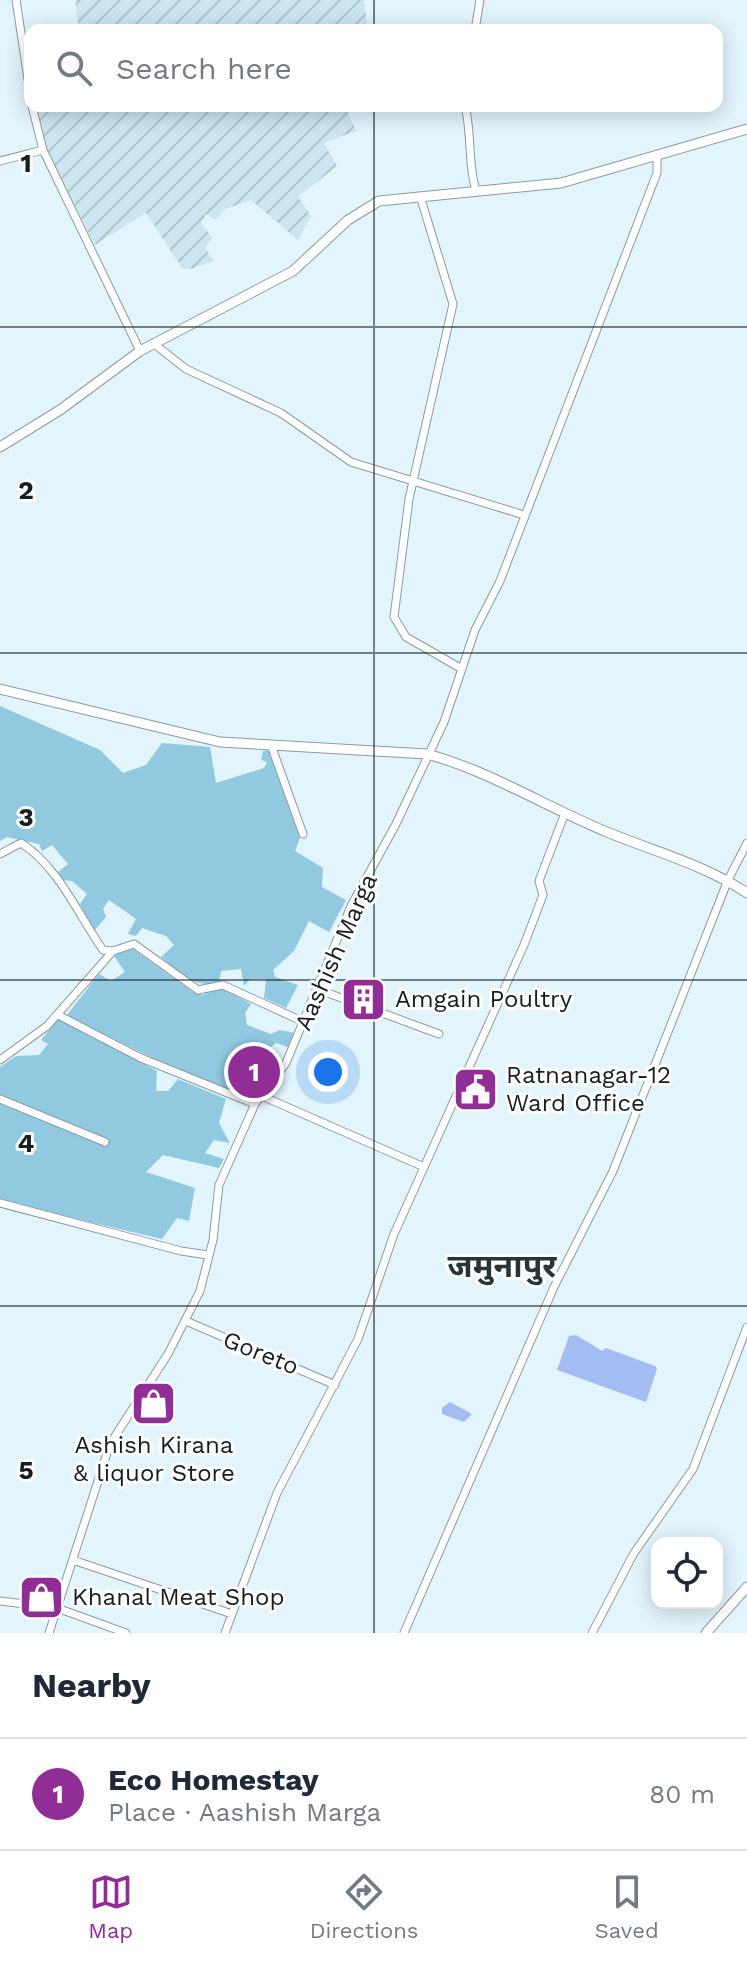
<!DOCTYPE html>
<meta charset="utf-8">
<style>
:root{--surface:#fff;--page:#f2f2f3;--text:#1f2937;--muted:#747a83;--line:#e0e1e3;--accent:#912e95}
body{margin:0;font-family:"Work Sans","Noto Sans Devanagari",sans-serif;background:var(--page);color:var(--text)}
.controls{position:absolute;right:24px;bottom:24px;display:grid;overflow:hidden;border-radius:16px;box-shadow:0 4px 20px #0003}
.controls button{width:72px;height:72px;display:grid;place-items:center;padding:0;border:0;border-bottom:2px solid var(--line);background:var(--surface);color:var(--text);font:40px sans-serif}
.you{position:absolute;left:328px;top:1072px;width:28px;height:28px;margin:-20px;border:6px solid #fff;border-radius:50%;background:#1a73e8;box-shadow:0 0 0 12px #1a73e833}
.badge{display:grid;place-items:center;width:52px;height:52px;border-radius:50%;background:var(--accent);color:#fff;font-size:26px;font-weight:700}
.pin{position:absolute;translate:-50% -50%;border:4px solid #fff;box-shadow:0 2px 8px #0006}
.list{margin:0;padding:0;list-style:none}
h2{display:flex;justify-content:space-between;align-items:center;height:104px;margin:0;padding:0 32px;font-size:34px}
h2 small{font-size:26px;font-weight:400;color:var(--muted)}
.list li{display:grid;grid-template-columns:52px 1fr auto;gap:24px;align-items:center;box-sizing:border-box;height:112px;padding:0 32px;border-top:2px solid var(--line)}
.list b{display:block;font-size:30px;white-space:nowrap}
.list p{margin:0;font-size:26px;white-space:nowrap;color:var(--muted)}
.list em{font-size:26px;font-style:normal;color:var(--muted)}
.icon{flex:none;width:44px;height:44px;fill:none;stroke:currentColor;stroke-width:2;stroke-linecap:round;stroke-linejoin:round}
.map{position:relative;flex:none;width:747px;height:1633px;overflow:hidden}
.search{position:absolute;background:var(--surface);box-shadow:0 4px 20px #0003;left:24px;right:24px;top:24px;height:88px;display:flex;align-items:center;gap:20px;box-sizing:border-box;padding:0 28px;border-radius:16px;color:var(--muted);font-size:30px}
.sheet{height:216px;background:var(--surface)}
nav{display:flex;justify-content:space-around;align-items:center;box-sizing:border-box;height:112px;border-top:2px solid var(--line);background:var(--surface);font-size:22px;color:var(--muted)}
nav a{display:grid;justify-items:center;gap:4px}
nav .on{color:var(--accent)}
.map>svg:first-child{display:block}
</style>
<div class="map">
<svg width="747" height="1633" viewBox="0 0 747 1633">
<defs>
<pattern id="industrial-furrows" width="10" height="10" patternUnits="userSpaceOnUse" patternTransform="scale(2)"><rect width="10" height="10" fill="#cce6f1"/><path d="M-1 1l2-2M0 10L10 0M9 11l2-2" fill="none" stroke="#aec5ce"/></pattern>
</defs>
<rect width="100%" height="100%" fill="#e2f4fc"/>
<path fill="url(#industrial-furrows)" d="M 75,0 L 364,0 L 368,30 L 79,30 Z
M 36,106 L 345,106 L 356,131 L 324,143 L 337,166 L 298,197 L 311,216 L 298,240 L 251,200 L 225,209 L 216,220 L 206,214 L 201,222 L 212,238 L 205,248 L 214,261 L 190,269 L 182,268 L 146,213 L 95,245 L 44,144 Z"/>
<path fill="#91c9e0" d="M 0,706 L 100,750 L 123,773 L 146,765 L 162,743 L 210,747 L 216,783 L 264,768 L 267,762 L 261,760 L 263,751 L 274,750 L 300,838 L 295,851 L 323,868 L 322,887 L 346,900 L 329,932 L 309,921 L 294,951 L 273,970 L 275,977 L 298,985 L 286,1008 L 264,998 L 266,979 L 250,979 L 244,986 L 241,969 L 221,971 L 219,982 C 195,990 179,971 161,957 L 174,945 L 166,936 L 142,928 L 136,936 L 128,934 L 136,919 L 109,900 L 103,909 L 106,917 L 94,931 L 80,904 L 87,894 L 72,881 L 61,880 L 57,873 L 68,864 L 52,845 L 42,851 L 39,844 L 7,837 L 0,841 Z
M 130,947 L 191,991 L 202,995 L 221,987 L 251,1004 L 245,1013 L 247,1025 L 271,1034 L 280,1030 L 295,1033 L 288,1047 L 276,1043 L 252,1062 L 239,1077 L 248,1083 L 242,1095 L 207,1084 L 66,1016 L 99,974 L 111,981 L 125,972 L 114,956 Z
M 58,1019 L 157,1071 L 156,1091 L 168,1091 L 178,1079 L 226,1099 L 219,1123 L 230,1143 L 214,1140 L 205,1153 L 224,1159 L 219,1168 L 163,1155 L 146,1172 L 195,1188 L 189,1221 L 177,1218 L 162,1239 L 0,1201 L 0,1067 L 16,1056 L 39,1055 L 48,1044 L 41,1040 Z"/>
<path fill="#a3bcf3" d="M 576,1335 L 602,1351 L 606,1348 L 655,1366 L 657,1369 L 646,1402 L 557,1370 L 569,1336 Z
M 450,1402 L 472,1414 L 464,1422 L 442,1414 L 442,1408 Z"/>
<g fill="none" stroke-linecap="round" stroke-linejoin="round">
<defs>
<path id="minor" d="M 16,0 L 30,92
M 475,30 L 480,0
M 32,106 L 43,150
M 465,106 C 472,133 468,168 476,190
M 0,161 L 43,150 L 140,351
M 420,196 L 453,304 L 409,499 L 394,617 L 406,637 L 462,669
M 153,343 L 186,369 L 281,413 L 351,462 L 524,515
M 271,745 L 303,834
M 0,854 L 21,843 C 58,866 79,916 103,950 L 113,951 L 134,944 L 198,990 L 223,985 L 304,1022
M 317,989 L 439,1034
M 58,1015 L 141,1058 L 255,1104
M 0,1060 L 47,1026 L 113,951
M 262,1096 L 424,1167
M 0,1099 L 105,1142
M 0,1203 L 181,1251 L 208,1255
M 186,1321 L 335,1385
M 73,1560 L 232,1614
M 0,1601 L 57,1608 L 126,1633
M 49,1633 L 110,1444 L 168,1354 L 200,1291 L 213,1240 L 219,1185 L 255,1104 L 286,1063 L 351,906 L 396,824 L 444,722 L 475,630 L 500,581 L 657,173 L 657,156
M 225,1633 L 277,1493 L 358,1339 L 394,1234 L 524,945 L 543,895 L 539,881 L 565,813
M 404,1633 L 554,1287 L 613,1171 L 728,880 L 747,843
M 592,1633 L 634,1553 L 693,1469 L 747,1327"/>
<path id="tertiary" d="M 0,447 L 60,410 L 140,351 L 293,271 L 348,220 L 379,201 L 561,183 L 747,129
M 0,689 L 220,742 L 427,754 C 490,771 546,807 607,832 C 653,851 705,865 747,893
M 706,1633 L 747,1587"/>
</defs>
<use href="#minor" stroke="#8b9ba2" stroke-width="9"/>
<use href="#tertiary" stroke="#8b9ba2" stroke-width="11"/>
<use href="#minor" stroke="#fff" stroke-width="7"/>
<use href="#tertiary" stroke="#fff" stroke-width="9"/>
</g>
<path fill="none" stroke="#171e20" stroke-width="2" stroke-opacity="0.55" d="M 374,0 L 374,30M 374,106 L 374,1633M 0,327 L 747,327M 0,653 L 747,653M 0,980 L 747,980M 0,1306 L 747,1306"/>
<defs>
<symbol id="building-square" viewBox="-11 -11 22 22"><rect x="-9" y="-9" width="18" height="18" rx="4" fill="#912e95" stroke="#fff"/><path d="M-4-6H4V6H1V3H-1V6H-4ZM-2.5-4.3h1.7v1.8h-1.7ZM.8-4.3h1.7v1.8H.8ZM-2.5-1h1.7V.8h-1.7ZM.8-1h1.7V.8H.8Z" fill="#fff"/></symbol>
<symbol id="civic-square" viewBox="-11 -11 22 22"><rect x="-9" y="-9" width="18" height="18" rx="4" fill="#912e95" stroke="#fff"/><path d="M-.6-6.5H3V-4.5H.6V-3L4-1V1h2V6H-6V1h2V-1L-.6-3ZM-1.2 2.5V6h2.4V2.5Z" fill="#fff"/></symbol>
<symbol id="shop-square" viewBox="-11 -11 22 22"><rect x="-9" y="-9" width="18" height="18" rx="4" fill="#912e95" stroke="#fff"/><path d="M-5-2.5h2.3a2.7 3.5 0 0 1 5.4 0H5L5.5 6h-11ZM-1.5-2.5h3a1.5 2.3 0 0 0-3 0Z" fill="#fff"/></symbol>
</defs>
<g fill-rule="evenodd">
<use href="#building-square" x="338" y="974" width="51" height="51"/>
<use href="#civic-square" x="450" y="1064" width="51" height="51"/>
<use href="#shop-square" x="128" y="1378" width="51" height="51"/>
<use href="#shop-square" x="16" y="1572" width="51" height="51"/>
</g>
<g text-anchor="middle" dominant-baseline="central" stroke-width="6" stroke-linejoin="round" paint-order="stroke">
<g font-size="24" fill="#171e20" stroke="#fff">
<text transform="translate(336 952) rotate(-66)">Aashish Marga</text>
<text transform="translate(261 1353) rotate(22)">Goreto</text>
</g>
<g font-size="24" fill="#171e20" stroke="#fff" text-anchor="start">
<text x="395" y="999">Amgain Poultry</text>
<text x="506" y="1075">Ratnanagar-12<tspan x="506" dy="28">Ward Office</tspan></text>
<text x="154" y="1445" text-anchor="middle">Ashish Kirana<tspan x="154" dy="28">&amp; liquor Store</tspan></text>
<text x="72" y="1597">Khanal Meat Shop</text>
</g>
<g font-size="32" font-weight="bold" fill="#27353b" stroke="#fff">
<text x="502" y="1266">जमुनापुर</text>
</g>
</g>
<g font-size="26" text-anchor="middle" font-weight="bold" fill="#171e20" stroke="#fff" stroke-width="6" stroke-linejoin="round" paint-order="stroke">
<text x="26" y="172">1</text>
<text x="26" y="499">2</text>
<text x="26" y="826">3</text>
<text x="26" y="1152">4</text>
<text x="26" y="1479">5</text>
</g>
</svg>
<div class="controls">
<button><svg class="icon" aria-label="locate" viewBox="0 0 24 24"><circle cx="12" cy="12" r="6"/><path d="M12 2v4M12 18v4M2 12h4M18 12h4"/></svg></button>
</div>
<div class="you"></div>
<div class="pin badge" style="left:254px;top:1072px">1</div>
<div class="search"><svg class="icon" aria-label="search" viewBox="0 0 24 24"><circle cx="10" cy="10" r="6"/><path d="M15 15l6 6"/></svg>Search here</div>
</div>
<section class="sheet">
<h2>Nearby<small></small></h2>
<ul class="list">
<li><span class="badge">1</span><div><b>Eco Homestay</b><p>Place · Aashish Marga</p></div><em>80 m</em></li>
</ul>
</section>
<nav>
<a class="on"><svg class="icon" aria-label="map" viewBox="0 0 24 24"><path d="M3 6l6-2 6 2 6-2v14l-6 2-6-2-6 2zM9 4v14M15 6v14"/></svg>Map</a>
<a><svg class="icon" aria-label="directions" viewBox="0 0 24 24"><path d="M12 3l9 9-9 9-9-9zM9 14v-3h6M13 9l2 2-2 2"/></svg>Directions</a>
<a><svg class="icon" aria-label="saved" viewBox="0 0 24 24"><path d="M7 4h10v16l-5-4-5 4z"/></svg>Saved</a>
</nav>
